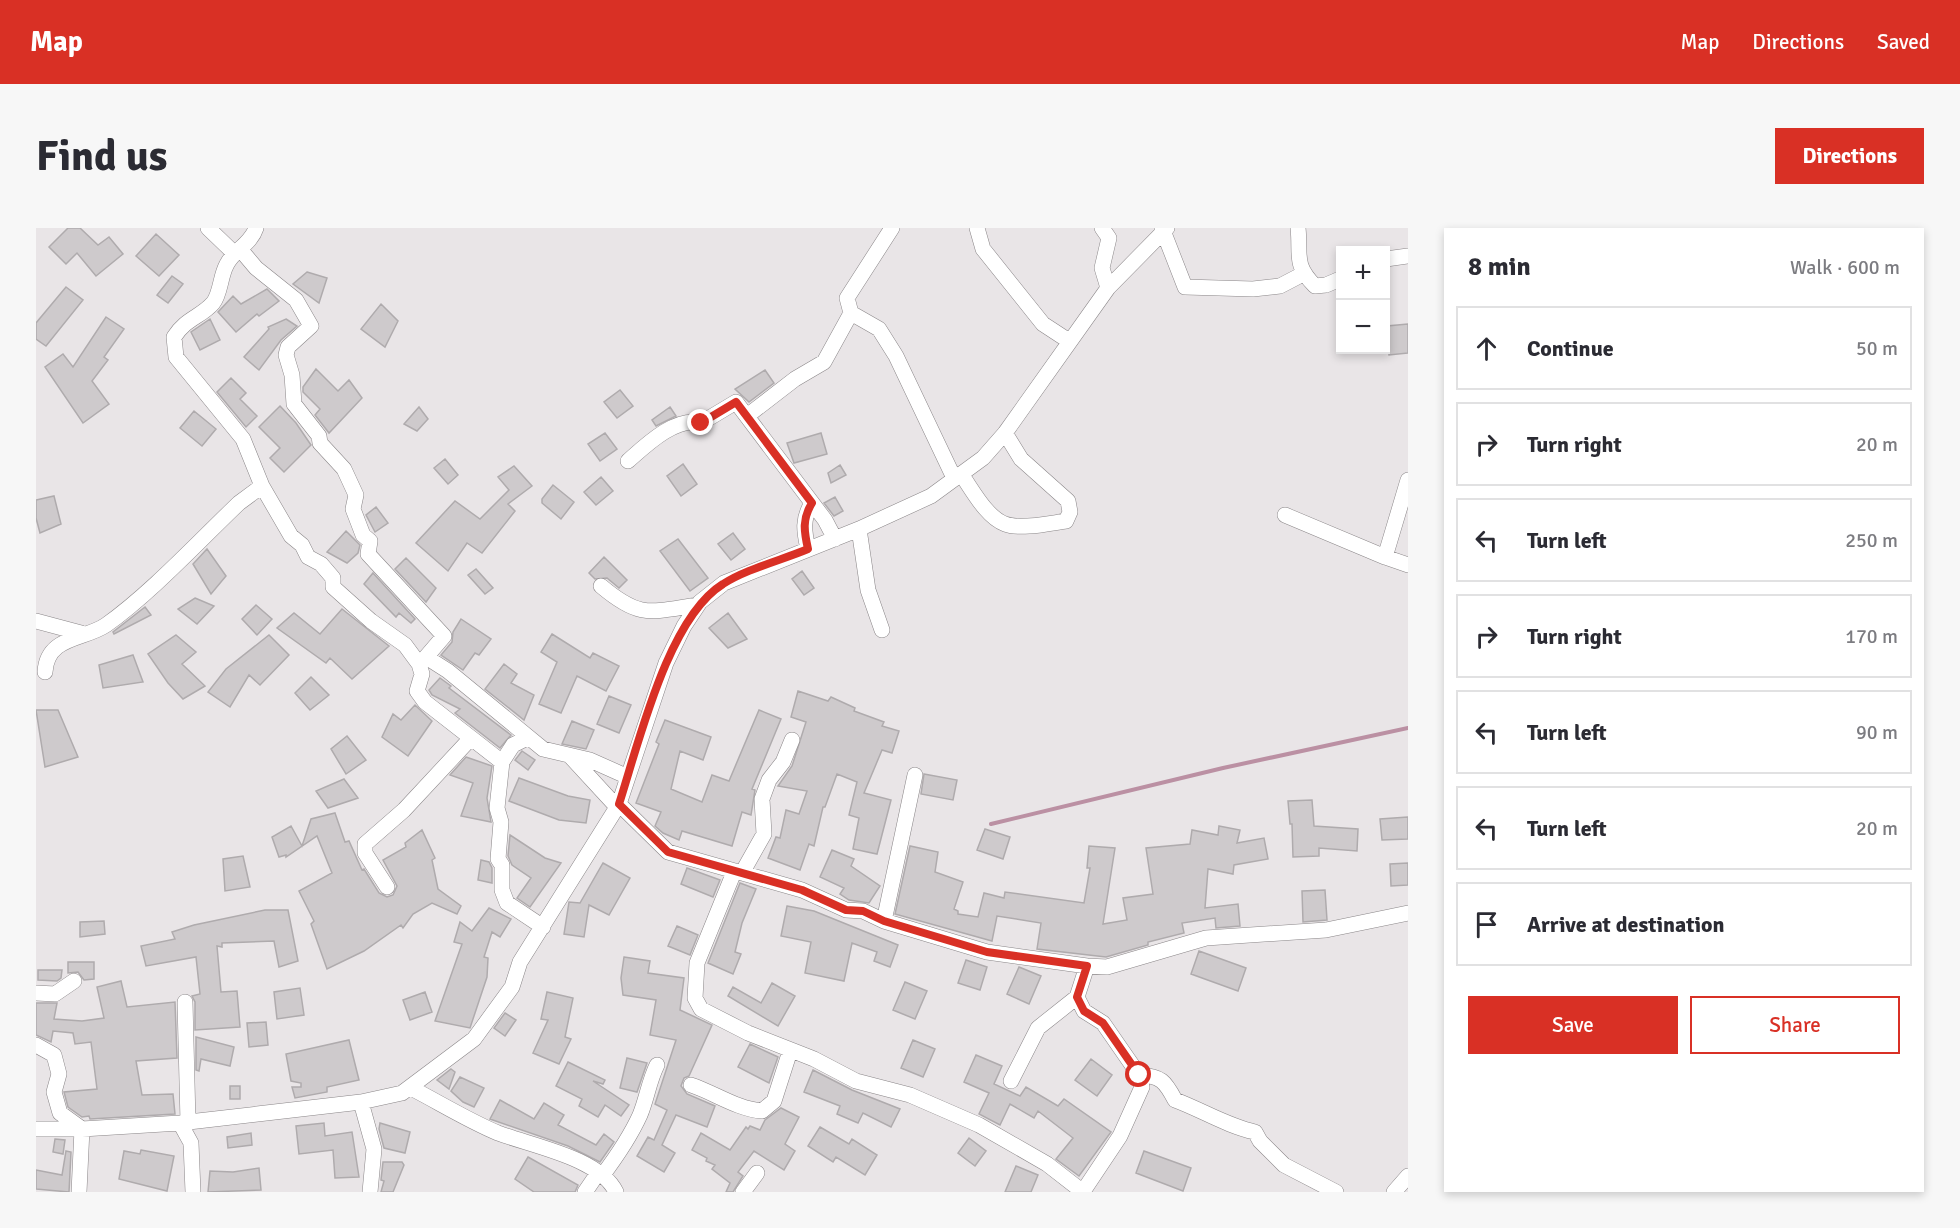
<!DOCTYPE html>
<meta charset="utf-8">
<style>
:root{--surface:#fff;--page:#f7f7f7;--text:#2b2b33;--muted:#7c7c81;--line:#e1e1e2;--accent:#d93025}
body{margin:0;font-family:Signika,sans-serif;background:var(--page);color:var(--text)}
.controls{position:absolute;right:18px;top:18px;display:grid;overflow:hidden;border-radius:0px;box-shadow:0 3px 9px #0003}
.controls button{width:54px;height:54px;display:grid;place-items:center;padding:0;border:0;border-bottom:2px solid var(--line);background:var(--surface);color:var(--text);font:30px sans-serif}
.stop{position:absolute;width:18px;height:18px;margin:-14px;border:4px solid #d93025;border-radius:50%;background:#fff}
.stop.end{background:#d93025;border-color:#fff;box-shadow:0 2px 6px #0008}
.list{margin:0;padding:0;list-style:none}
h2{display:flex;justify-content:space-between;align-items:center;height:78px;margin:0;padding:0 24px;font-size:26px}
h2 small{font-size:20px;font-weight:400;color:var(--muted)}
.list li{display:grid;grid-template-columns:39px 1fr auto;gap:18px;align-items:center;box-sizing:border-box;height:84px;margin:0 12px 12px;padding:0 12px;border:2px solid var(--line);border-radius:0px}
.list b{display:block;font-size:22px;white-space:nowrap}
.list em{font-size:20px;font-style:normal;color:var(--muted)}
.actions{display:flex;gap:12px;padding:18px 24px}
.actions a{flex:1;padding:14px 0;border:2px solid var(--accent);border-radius:0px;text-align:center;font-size:21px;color:var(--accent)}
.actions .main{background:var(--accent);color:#fff}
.icon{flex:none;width:33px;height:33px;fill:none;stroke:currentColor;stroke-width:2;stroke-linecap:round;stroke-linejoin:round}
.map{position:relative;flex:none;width:1372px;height:964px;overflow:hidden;border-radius:0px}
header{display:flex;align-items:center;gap:36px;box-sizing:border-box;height:84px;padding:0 30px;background:var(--accent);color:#fff}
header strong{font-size:28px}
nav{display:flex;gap:33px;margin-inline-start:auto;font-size:21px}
.intro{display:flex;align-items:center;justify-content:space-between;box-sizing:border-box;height:144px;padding:0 36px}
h1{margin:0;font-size:42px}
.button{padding:15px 27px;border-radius:0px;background:var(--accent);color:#fff;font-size:21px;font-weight:700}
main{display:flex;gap:36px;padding:0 36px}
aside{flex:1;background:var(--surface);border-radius:0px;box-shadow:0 3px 9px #0003}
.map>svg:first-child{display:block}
</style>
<header>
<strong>Map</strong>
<nav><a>Map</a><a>Directions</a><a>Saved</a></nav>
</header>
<div class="intro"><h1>Find us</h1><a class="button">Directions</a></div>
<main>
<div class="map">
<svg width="1372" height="964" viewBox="0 0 1372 964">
<rect width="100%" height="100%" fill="#e9e5e7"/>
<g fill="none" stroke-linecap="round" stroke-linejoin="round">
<path stroke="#bb90a3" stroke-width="4" d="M 955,596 L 1187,540 L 1372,500"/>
</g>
<path fill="#cecacc" stroke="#afabad" stroke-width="1.5" d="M 32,0 L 44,0 L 62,17 L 73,9 L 87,26 L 60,48 L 41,25 L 30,36 L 13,19 Z
M 120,6 L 143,27 L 123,48 L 100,28 Z
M 271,44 L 291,50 L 283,75 L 257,56 Z
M 136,48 L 147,56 L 132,75 L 121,67 Z
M 30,59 L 47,72 L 10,118 L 0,111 L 0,95 Z
M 231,61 L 243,73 L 223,88 L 221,86 L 200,104 L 182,84 L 197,68 L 205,76 Z
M 345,76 L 362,93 L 349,119 L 325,101 Z
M 70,89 L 88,101 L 68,129 L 72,132 L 56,153 L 73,176 L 47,195 L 9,139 L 27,126 L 37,139 Z
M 174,91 L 184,112 L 164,122 L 155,104 Z
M 250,91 L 261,98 L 245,112 L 223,142 L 208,129 L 233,101 L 232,99 Z
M 1372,96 L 1372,125 L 1353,127 L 1351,98 Z
M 280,141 L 302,163 L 313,152 L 326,170 L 293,205 L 279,187 L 284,181 L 267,164 L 267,159 Z
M 729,142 L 738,155 L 713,174 L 699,161 Z
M 195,150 L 210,165 L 204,171 L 221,188 L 210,199 L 181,164 Z
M 584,162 L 597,178 L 581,190 L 568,174 Z
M 244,178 L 260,195 L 275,217 L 248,244 L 234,230 L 244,220 L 223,199 Z
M 383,179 L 392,191 L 381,203 L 368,196 Z
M 634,179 L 640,188 L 620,198 L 616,192 Z
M 158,183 L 180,201 L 166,218 L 144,200 Z
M 569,205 L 581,221 L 564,233 L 552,216 Z
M 785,205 L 791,226 L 758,235 L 751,215 Z
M 409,231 L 422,247 L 412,256 L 398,240 Z
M 647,236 L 661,256 L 645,268 L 631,248 Z
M 804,237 L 810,247 L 795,255 L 792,245 Z
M 478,238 L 496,258 L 472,276 L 479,283 L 446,325 L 431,315 L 412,343 L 380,315 L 419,273 L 444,291 L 473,262 L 462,249 Z
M 565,249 L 577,263 L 560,277 L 548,264 Z
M 517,257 L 538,274 L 525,291 L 506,275 L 506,271 Z
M 18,268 L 25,296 L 4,305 L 0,290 L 0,272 Z
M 799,269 L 807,283 L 798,288 L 788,275 Z
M 340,279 L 352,295 L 339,304 L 330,287 Z
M 310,303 L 324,317 L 322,325 L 311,335 L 291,324 Z
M 697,305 L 709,321 L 695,332 L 682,316 Z
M 642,311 L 672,350 L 654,363 L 624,323 Z
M 171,321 L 190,348 L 175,366 L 157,336 Z
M 568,329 L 591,352 L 583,360 L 571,350 L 559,351 L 553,345 Z
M 370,330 L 400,360 L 390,374 L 359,341 Z
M 440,341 L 457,360 L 449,366 L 432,347 Z
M 766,343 L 778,360 L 768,367 L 756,351 Z
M 337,345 L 379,391 L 375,395 L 363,385 L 360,389 L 328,356 Z
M 159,370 L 178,378 L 161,396 L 142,381 Z
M 220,377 L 236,391 L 221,407 L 206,391 Z
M 109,379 L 115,387 L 78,406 L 77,404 Z
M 306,381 L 353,418 L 316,451 L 294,430 L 290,435 L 241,400 L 258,385 L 284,406 Z
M 692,385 L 711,411 L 692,420 L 673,400 Z
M 425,391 L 455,411 L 443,427 L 439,425 L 427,442 L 405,427 L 416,414 L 417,404 Z
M 516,406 L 554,430 L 557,425 L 583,438 L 570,463 L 541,448 L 525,485 L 503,476 L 521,434 L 505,424 Z
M 140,407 L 160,424 L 146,436 L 169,458 L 147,471 L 132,455 L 112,426 Z
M 233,407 L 253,427 L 224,457 L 213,447 L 194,479 L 172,464 L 190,441 Z
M 97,427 L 107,454 L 67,460 L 63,437 Z
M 468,436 L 481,446 L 475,455 L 498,467 L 488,492 L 449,461 Z
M 275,449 L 293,467 L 274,482 L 259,465 Z
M 404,450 L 415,458 L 413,460 L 475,507 L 464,520 L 419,485 L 424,481 L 396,467 L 393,462 Z
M 762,463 L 792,473 L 795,469 L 819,480 L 818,483 L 848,494 L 846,498 L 863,503 L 856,525 L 846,522 L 828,565 L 855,572 L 841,626 L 817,621 L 823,590 L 813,587 L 821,554 L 801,546 L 789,579 L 787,579 L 778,618 L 773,616 L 764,642 L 732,630 L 740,609 L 744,610 L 750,582 L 763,586 L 771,563 L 742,558 L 756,538 L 770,494 L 755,489 Z
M 573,468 L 595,477 L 583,505 L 561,496 Z
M 379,477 L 396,493 L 372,528 L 346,509 L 357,486 L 365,492 Z
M 0,482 L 22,482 L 42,529 L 9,539 Z
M 723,482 L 745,491 L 716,561 L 719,562 L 715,587 L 706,584 L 696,618 L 646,603 L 643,612 L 627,605 L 619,598 L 625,584 L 600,575 L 623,516 L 620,514 L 629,492 L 675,509 L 667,532 L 644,523 L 635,561 L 666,574 L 676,547 L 693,553 Z
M 536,493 L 558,502 L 550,521 L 526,516 Z
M 311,508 L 330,532 L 310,546 L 295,521 Z
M 486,523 L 499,532 L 492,542 L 479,532 Z
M 430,529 L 456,538 L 451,570 L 455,594 L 425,588 L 437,555 L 414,547 Z
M 888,546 L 921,552 L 917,572 L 885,566 Z
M 483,550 L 532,568 L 554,572 L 550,595 L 523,592 L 473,573 Z
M 308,551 L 322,570 L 292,580 L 280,563 Z
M 1276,572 L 1278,598 L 1322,601 L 1321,623 L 1283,620 L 1283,628 L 1257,629 L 1256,596 L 1254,596 L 1252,573 Z
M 299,585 L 309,614 L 313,613 L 326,642 L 328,641 L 343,665 L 351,669 L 357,667 L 361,658 L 347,632 L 370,619 L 369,615 L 386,602 L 399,630 L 396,632 L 402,661 L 425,678 L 421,686 L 396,675 L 377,686 L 367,700 L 365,697 L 328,723 L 291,741 L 275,696 L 278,693 L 263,663 L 296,645 L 281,608 L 250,629 L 250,627 L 243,629 L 236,609 L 255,598 L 266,618 L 275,591 Z
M 1372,589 L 1372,611 L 1346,612 L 1344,591 Z
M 1183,598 L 1204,602 L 1201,615 L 1228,610 L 1232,631 L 1198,637 L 1197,646 L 1172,641 L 1169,680 L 1202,676 L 1204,698 L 1180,700 L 1179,690 L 1146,695 L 1148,705 L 1112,714 L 1112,717 L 1070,729 L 1001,721 L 1005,695 L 961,688 L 956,713 L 859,686 L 874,618 L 902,624 L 899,644 L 927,654 L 918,681 L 922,683 L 922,686 L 942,689 L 948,665 L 968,670 L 969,664 L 1048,675 L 1054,640 L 1051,640 L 1053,618 L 1079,620 L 1067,696 L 1091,692 L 1087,670 L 1117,666 L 1110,620 L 1154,616 L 1156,602 L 1182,607 Z
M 949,601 L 974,609 L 967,631 L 941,622 Z
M 474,607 L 509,630 L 525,635 L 494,679 L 481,670 L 495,650 L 476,637 L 472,628 Z
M 796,622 L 818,631 L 815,638 L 844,658 L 833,675 L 813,672 L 804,666 L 808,660 L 784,649 Z
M 207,628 L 214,659 L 189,663 L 187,631 Z
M 445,632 L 453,634 L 456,640 L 456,655 L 442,652 Z
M 567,635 L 594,650 L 573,687 L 553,677 L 548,709 L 528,706 L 533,674 L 544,675 Z
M 1372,635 L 1372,657 L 1355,658 L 1354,636 Z
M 651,640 L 684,652 L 677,669 L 645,656 Z
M 704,655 L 720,661 L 706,695 L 699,724 L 705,726 L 697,746 L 672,735 Z
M 1289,662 L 1291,692 L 1267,694 L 1266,663 Z
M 751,678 L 778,683 L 862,717 L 854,739 L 838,733 L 841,724 L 816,715 L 808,753 L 769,745 L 775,714 L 745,708 Z
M 453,680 L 475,691 L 464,709 L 456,704 L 448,729 L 452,730 L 451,749 L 434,800 L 399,793 L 426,716 L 418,714 L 424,694 L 436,703 Z
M 229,682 L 252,682 L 262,733 L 243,739 L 238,713 L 186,715 L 186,719 L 181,718 L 185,764 L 201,763 L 204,799 L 159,802 L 159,774 L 156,768 L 164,766 L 160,729 L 110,738 L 105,718 L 139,711 L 136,704 L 158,697 Z
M 68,693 L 69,706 L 44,709 L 44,694 Z
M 641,698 L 662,707 L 654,727 L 632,718 Z
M 1163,723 L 1210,740 L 1202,763 L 1155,746 Z
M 588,729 L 614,733 L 612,745 L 648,750 L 644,782 L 676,797 L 653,848 L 648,850 L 645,858 L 651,866 L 679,878 L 671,899 L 640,887 L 626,917 L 639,925 L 628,944 L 601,928 L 612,909 L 618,912 L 631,882 L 619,876 L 640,812 L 614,807 L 620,772 L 587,767 L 585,750 Z
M 930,732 L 951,739 L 944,762 L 922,755 Z
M 32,734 L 58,734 L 58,751 L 48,752 L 42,744 L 32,745 Z
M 983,739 L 1005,748 L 993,776 L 971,766 Z
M 2,742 L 26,742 L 25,750 L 21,753 L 2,752 Z
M 85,753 L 91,779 L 139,774 L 141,830 L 100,833 L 106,867 L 137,866 L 139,886 L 54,891 L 53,888 L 46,889 L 32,879 L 28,864 L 61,861 L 55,814 L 39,816 L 37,805 L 17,803 L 15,814 L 0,807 L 0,775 L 21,775 L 18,791 L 46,793 L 68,790 L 61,759 Z
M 869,754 L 891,763 L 879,791 L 857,782 Z
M 736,755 L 759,768 L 742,798 L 692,768 L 697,759 L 725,775 Z
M 264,760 L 268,787 L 241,791 L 238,764 Z
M 389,764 L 396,784 L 374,792 L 367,772 Z
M 511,764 L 537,770 L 529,809 L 535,811 L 523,836 L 497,825 L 512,792 L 505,791 Z
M 469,785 L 480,792 L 469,808 L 458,800 Z
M 230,794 L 232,817 L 213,819 L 211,795 Z
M 160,809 L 198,819 L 194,838 L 165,831 L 163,843 L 160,842 Z
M 313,812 L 323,852 L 291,859 L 291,864 L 259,870 L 256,859 L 265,859 L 265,855 L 255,853 L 250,826 Z
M 877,812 L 899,821 L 887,849 L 865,840 Z
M 714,816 L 742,829 L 733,855 L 702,839 Z
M 940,827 L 966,838 L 958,856 L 984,868 L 990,859 L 1022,878 L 1028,871 L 1075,904 L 1043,948 L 1020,931 L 1037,910 L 1002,883 L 998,890 L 974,876 L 964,897 L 943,886 L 953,865 L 928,854 Z
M 591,830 L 611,835 L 601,864 L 584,860 Z
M 1055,831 L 1076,847 L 1061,868 L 1039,852 Z
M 532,834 L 569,852 L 567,856 L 557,853 L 593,877 L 585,888 L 569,877 L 562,889 L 543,878 L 546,871 L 520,858 Z
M 415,841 L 419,844 L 413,861 L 401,852 Z
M 777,842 L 816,862 L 864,881 L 855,899 L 827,885 L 822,895 L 801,886 L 804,878 L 768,864 Z
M 424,849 L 448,860 L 438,879 L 427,874 L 415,863 Z
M 194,858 L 204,858 L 204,871 L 194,871 Z
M 464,872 L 498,891 L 508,875 L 528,887 L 522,897 L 560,917 L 568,906 L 578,914 L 564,934 L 532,918 L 454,891 Z
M 745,880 L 763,889 L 749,916 L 759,923 L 748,942 L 718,923 L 702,944 L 707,948 L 697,964 L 690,964 L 694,955 L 676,941 L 679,937 L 670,933 L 671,930 L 656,922 L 665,905 L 694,922 L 710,899 L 712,901 L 714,898 L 724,902 L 729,892 Z
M 288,895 L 289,908 L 316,904 L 323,949 L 299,950 L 297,922 L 263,926 L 260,898 Z
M 344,895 L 374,904 L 369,925 L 348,920 L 343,901 Z
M 784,899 L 813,916 L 816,911 L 841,927 L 829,947 L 800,929 L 797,934 L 772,918 Z
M 215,905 L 216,917 L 192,920 L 191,909 Z
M 933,910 L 950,923 L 939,938 L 922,925 Z
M 19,911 L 29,912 L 27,926 L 17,924 Z
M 105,922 L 138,928 L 131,963 L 83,951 L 88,923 L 104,926 Z
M 30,923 L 35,924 L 33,964 L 0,961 L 0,942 L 26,947 Z
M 1108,923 L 1155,940 L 1147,963 L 1100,945 Z
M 492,929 L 542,957 L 539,964 L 498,964 L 479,951 Z
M 347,934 L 366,934 L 368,937 L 357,964 L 345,964 L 348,953 L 345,952 Z
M 980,938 L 1002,947 L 995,964 L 969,964 Z
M 223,940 L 225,962 L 172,964 L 174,943 L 197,944 Z"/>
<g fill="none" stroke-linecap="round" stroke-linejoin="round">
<defs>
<path id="street" d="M 172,0 L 199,26
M 856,0 L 811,70 L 815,85 L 843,101 L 860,128 L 918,250
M 941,0 L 947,21 L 1007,96 L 1033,113
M 1066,0 L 1073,10 L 1066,40 L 1072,60
M 1126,0 L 1149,59 L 1217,61 L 1244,58 L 1267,46
M 1262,0 C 1265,27 1257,36 1279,58 L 1290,57 L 1304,51
M 204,21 L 220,40 L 260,72 L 275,98 L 252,119 L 250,127 L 256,147 L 258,176 L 283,208 L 284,215 L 308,241 L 320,267 L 317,281 L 327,307 L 334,313 L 332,326 L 408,408 L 390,429 L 412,443 L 507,521 L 554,532 L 592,549
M 1350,31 L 1372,28
M 711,188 L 759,151 L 788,134 L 815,85
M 592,233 C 610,217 640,188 665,195 L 700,174 L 789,292 L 799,311
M 925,246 C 936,261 950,289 969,296 C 984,302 1015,295 1030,293 L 1034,284 L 1032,273 L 985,231 L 969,205
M 226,258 L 255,308 L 266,317 L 272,329 L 285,336 L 297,350 L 297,359 L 335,393 L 369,417 L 383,436 L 386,446 L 381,463 L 389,474 L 466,534
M 1249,287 L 1349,329 L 1372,252
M 823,301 L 832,362 L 846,402
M 772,321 C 768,303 766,291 776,275
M 1349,329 L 1372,337
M 565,358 C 604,391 614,384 662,377
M 0,393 L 45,405
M 9,444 C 11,408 48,412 70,397 C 115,365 162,314 203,275 L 226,258 L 207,211 L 140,129 L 138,109 C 150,90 165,89 177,75 C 185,65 184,48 191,36 C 198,22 215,16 220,0
M 491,510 L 477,517 L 466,534 L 461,580 L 465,594 L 462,631 L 466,637 L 466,662 L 471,675 L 507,699
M 534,528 L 581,579
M 583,576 L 632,624 L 766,662 L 810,682 L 827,683 L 848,693 L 951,724 L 1051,738 L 1071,739 L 1170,710 L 1290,702 L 1372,685
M 698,644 L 661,735 L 659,770 L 665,781 L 712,805 L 778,831 L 820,853 L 874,867 L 943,897 L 1011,936 L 1047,964
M 706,645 L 728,606 L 726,571 L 733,552 L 747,534 L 756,512
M 351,659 L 329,625 L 329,616 L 368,582 L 435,510
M 848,693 L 879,547
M 0,765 L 19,766 L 38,753
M 1041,769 L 1048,783 L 1067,795 L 1103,847 L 1106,859 L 1084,908 L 1048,962
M 149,774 L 152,894
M 0,817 L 18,827 L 23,846 L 18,864 L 24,885 L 46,901 L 43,964
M 1103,847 C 1125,848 1129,853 1139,872 C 1166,882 1191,898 1219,904 L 1224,913 L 1248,937 L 1300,964
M 975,853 L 1002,800 L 1041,769 L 1051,738
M 655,857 C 679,865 701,881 726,883 L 738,873 L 754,823
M 375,860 C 404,875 433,893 462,905 C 496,918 564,930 580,964
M 325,874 L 338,921 L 334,964
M 144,895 L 155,915 L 157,964
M 0,901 L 46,901 L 144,895 L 325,874 L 366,865 L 438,811 L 476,759 L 484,734 L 583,576 L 630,435 L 648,398 L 664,374 L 688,355 L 823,301 L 895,268 L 947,230 L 969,205 L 1072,60 L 1131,0
M 566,948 C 581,928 594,909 604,887 C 611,870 613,853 621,837
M 549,964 L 562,945
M 707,964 L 721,945
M 1358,964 L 1372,948"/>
</defs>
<use href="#street" stroke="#8a8688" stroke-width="16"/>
<use href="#street" stroke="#fff" stroke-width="15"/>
</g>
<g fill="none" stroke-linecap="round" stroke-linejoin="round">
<path stroke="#d93025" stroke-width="8" d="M 665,195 L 700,174 L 776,275 C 766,291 768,303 772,321 C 746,332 710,341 687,356 C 632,390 603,514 583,576 L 632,624 L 766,662 L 810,682 L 827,683 L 848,693 L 951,724 L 1051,738 L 1041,769 L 1048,783 L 1067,795 L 1103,847"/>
</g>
</svg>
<div class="controls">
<button>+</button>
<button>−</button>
</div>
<div class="stop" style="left:1103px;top:847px"></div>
<div class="stop end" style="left:665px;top:195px"></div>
</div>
<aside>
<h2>8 min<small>Walk · 600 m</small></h2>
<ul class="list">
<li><svg class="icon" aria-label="ahead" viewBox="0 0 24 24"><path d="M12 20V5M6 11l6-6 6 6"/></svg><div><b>Continue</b></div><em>50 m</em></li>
<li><svg class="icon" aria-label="right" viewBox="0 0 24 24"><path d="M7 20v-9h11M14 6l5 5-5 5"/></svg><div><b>Turn right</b></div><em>20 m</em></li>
<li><svg class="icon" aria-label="left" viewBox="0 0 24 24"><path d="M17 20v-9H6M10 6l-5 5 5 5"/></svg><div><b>Turn left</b></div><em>250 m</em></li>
<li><svg class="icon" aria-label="right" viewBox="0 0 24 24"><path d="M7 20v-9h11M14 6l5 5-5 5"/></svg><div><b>Turn right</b></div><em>170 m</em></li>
<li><svg class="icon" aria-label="left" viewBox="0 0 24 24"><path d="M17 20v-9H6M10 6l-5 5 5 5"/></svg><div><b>Turn left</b></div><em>90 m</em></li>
<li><svg class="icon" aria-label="left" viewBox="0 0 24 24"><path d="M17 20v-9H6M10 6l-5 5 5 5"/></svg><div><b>Turn left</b></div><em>20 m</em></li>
<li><svg class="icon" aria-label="arrive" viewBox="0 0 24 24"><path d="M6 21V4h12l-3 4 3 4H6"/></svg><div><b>Arrive at destination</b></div></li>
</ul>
<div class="actions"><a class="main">Save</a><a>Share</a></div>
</aside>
</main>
